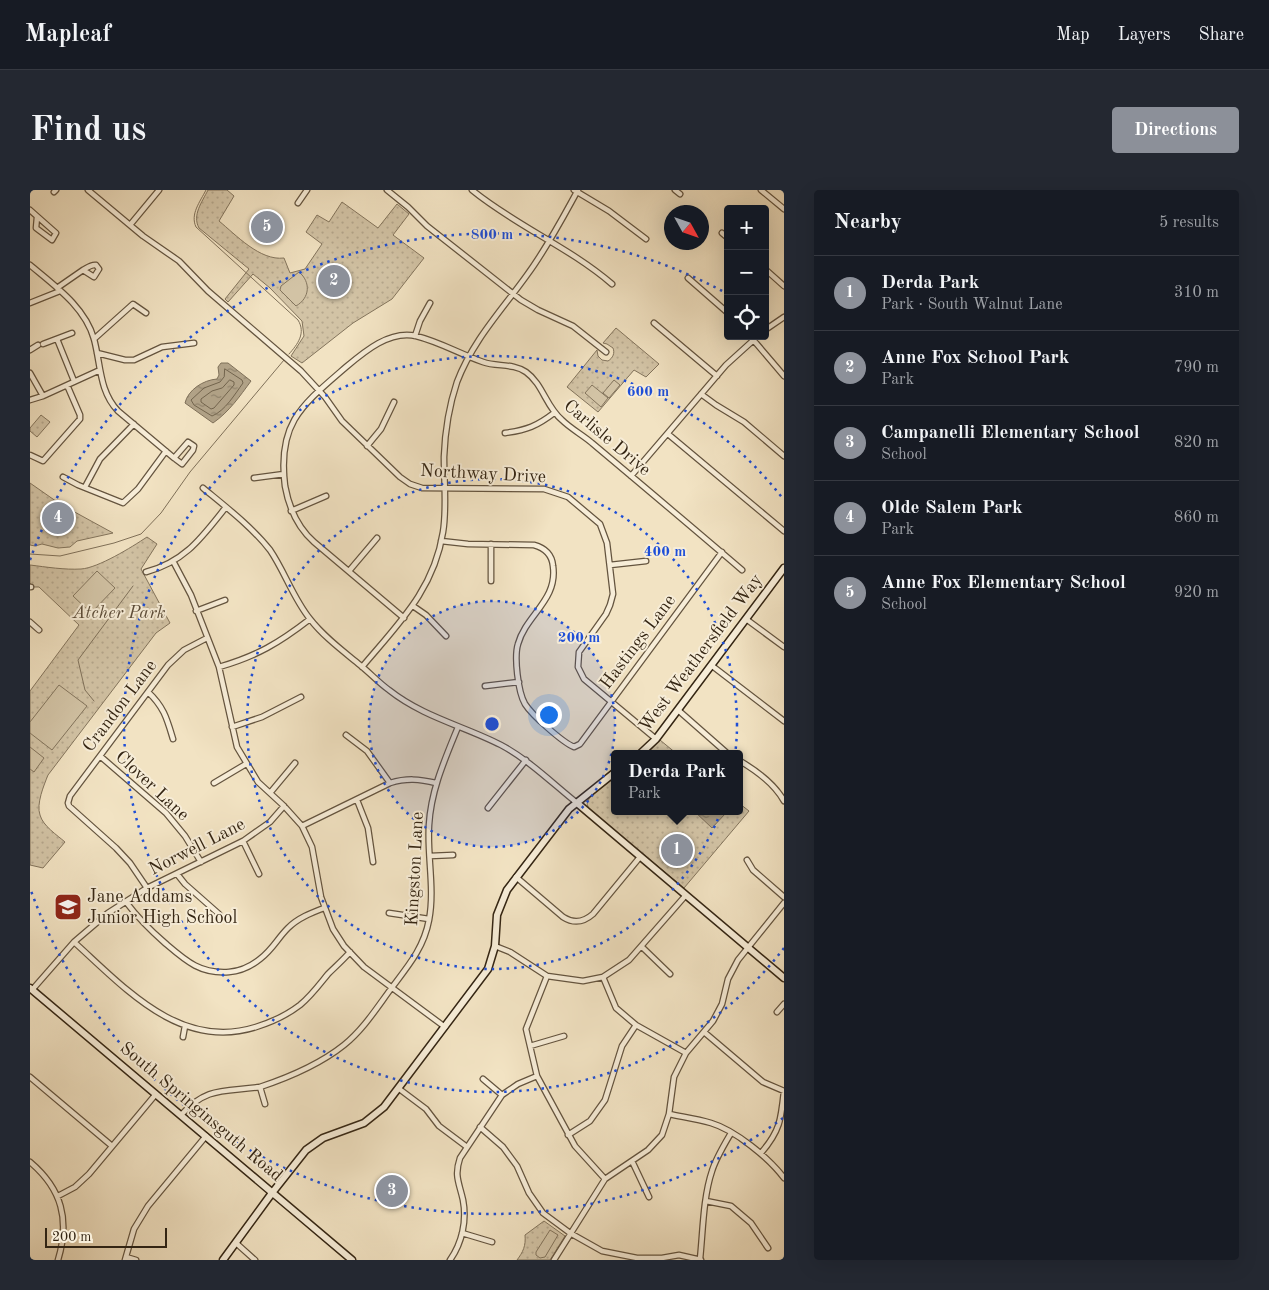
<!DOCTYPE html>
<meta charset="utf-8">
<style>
:root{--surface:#171b24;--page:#242831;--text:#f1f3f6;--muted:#9ea1a6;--line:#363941;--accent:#8c9099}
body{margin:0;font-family:"Old Standard TT",serif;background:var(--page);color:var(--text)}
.controls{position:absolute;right:15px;top:15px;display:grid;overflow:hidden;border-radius:5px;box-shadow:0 5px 20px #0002}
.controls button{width:45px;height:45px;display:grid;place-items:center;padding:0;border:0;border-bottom:1px solid var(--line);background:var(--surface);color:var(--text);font:25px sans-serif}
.compass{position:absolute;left:634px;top:15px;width:45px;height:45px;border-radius:50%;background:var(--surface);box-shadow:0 5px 20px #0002;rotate:130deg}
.scale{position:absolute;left:15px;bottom:12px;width:122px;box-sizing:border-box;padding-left:5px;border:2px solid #342513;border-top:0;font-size:14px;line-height:18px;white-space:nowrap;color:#342513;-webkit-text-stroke:4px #f7edd8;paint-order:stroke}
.you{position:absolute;left:518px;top:524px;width:18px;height:18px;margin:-12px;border:4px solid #fff;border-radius:50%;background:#1a73e8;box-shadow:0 0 0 8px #1a73e833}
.badge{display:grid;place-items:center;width:32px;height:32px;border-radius:50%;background:var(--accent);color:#fff;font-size:16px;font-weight:700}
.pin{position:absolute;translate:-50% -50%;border:2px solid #fff;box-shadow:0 1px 5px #0006}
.popup{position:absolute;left:581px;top:560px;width:132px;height:65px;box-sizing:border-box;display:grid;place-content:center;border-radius:5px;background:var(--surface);filter:drop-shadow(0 1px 4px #0005);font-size:16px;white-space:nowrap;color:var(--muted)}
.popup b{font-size:19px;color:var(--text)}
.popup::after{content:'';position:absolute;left:50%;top:100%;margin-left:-10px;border:10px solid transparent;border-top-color:var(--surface)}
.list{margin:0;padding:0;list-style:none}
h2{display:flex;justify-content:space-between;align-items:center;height:65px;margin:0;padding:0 20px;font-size:21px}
h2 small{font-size:16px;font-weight:400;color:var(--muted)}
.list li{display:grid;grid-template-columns:32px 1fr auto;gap:15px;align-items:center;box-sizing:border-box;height:75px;padding:0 20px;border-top:1px solid var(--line)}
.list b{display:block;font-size:19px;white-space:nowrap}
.list p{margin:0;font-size:16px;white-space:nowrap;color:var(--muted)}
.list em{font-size:16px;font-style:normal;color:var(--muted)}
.icon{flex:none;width:28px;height:28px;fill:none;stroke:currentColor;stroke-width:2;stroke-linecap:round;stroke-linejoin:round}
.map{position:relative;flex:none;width:754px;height:1070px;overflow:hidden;border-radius:5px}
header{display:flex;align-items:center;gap:30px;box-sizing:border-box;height:70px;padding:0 25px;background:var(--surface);border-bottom:1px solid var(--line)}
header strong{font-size:24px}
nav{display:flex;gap:28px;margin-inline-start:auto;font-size:18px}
.intro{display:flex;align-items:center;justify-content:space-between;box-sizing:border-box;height:120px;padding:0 30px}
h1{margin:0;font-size:35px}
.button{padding:12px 22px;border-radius:5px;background:var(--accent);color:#fff;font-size:18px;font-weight:700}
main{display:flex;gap:30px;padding:0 30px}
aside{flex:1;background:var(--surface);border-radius:5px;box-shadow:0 5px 20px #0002}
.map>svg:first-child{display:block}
</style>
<header>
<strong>Mapleaf</strong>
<nav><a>Map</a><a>Layers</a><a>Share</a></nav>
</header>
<div class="intro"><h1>Find us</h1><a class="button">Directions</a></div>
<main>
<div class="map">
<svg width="754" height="1070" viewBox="0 0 754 1070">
<defs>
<pattern id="park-dots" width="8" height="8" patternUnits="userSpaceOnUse" patternTransform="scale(1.25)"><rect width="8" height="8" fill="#d2c3a5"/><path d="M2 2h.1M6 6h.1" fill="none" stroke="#b5a78d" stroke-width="1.8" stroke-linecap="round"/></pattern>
<pattern id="water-ripples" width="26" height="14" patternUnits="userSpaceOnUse" patternTransform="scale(1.25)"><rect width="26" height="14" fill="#b1a287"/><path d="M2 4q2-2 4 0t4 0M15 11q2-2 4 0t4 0" fill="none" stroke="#91846d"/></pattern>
</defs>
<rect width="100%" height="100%" fill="#f2e3c3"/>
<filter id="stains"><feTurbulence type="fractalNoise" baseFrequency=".004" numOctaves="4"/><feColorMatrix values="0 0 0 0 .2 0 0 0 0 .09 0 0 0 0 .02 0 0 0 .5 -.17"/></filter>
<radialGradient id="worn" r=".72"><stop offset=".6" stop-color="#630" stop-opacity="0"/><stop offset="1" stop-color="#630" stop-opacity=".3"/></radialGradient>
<path fill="url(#park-dots)" stroke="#83745c" d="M 178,0 L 197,0 L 204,6 L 189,31 C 206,45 230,71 254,68 L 260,83 L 275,79 L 292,54 L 276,42 L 287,25 L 299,32 L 312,12 L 348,38 L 367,14 L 379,24 L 363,45 L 394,68 L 362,109 L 323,133 L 272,173 L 261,166 L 274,146 L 272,131 L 240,98 L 223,84 L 198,112 L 195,109 L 219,79 L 169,38 C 162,25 172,12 178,0 Z
M 586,138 L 629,174 L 616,187 L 604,180 L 568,222 L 537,197 L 567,160 L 568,166 L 572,170 L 578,171 C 583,168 585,163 583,158 L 577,154 L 573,153 Z
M 11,225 L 20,232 L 7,247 L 0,241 L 0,238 Z
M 0,293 L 30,314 L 83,343 L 47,351 L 40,357 L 28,358 L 12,354 L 5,356 L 0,355 Z
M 117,347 L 127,354 L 111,379 L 140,433 L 126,443 L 18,585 C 14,595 6,614 10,625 C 13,636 27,645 35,652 L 13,678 L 0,675 L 0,501 L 49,435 L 9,397 L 4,397 L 0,393 L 0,375 C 16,377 35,380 51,379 C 68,378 102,357 117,347 Z
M 630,550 L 647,564 L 617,564 Z
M 584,588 L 584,621 L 710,621 L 710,614 L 719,621 L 654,698 L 559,619 L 557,614 L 560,606 Z
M 514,1031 L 535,1046 L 520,1070 L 487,1070 C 493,1062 496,1056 495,1045 Z"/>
<path fill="#d2c3a5" stroke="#83745c" d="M 269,82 C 281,92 280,108 266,116 L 250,100 L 251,96 Z
M 584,190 L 590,195 L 579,208 L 573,203 Z
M 562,195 L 578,208 L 571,217 L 555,203 Z
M 67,381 L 85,398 L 61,423 L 43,406 Z
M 29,495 L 57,516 L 22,560 L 0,543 L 0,532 Z
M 0,557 L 14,568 L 4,582 L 0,579 Z
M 520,1040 L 528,1045 L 515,1067 L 510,1068 L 506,1065 L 506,1062 Z"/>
<path fill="url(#water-ripples)" stroke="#7f7059" d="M 191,173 L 198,173 L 221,191 C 210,206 199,222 183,233 L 155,213 C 158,200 173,190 187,189 L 189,185 L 188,177 Z
M 664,621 L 694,621 L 695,624 L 682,638 Z"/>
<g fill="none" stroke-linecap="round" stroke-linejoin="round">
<path stroke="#72644d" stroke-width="1" d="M 195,179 L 212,190 L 213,193 C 205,204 195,221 182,226 L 164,215 L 161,210 L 174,198 L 190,192 L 194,187 Z
M 200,190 L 204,192 L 204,195 L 184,218 L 181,219 L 171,212 L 171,209 L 182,201 L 192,198 Z"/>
<path stroke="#7f7059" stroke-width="1" d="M 176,0 C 170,12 160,24 166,37 L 268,130 C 276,143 268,154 259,164
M 0,364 L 30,366 L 84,353 L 111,344 L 131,323 L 160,282 L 254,170
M 64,511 L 55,500 L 48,470 L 103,396"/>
<defs>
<path id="street" d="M 58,0 L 113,46 L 149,71 L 178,101 L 271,181 L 295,207 L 312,231 L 370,287 L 380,294 L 392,298 L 514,299 L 538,307 L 570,334 L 577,353 L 583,404 L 580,415 L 576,424 L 549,462 L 548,477 L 554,489 L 626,549
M 357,0 L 378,17 L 397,36 L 491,110 L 508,120 L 543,136 L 576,162
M 442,0 C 486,36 539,57 582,94
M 544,0 L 579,21 L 616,49
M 645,0 L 650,4
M 731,0 L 754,19
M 24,2 L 26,0
M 268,13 L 277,0
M 0,20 L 26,43 L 22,50 L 6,38 L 7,27
M 100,35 L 129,0
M 692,43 L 698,48
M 0,75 C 25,96 55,117 64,149 C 71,175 69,201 88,221 L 144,268 L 152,274 L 163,260 L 164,256 L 158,252 L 144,268
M 735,79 L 754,96
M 658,88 L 698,123
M 27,98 L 53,80 C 57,78 61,74 66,75 L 69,79 L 64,87 L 53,80
M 0,113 L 30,101
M 624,133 L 687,186
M 735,140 L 754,127
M 385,146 L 390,131 L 400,113
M 720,146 L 754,186
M 27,149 L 44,191
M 64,149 L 103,114 L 116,123
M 13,154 L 42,143
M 0,160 L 8,155
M 67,163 L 95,170 L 104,170 L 132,157 L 164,153
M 0,183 L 13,206
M 671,204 L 686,215 L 714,232 L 754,266
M 0,210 L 13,206 L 70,180
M 475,243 C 497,240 507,236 524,223
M 638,244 L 754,341
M 337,256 L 351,239 L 364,212
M 0,265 L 13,271 L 50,229 L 50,225 L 37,195
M 601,286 L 696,175 L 728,146
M 33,287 L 48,295 L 93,313 L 108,299 L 136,261
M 224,288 L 254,284
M 55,297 L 70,269 L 104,234
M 173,298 C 196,317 222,337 240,360 C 255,382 263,408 280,429 C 294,447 313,461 330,475 C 340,483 349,493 359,500 C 393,527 434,536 471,555 C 499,570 522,593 547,613
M 261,321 L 296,306
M 411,351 L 438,354 L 504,355 C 515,358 522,365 523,376 C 528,410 496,425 488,454 C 484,467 488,502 495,514 C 502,525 532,552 544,557 L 550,554 L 692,362
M 143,371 L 161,405 L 189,477 L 207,557 L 228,592 L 254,616 L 272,636 L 282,657 L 291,707 L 303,739 L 314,756 L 334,777 L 415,837
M 580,375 L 616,371
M 319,381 L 347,348
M 116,382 C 155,372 172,347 196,317
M 461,391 L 461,354
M 0,397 L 1,397
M 383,416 L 396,425 L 416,446
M 166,421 L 195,410
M 374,428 L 284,352 C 267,337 259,318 255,296 C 247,233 272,215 316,177 C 335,161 360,140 386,146 C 410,152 430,164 453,172 C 467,177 483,173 496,182 C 513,194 516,217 532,230 C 541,239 553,245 562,253 C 612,295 662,337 712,380
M 716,429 L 754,457
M 0,432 L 9,440
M 681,475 L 754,531
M 189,477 C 227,466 249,453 280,429
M 332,477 C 368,434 404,400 413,342 C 417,318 414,292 414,267 C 415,241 419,216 427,192 C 443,150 472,120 497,85 C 517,58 532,29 548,0
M 455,496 L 489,492
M 118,502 C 134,517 137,529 143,549
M 648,520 L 698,564
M 202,537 L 232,527 L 271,507
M 316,545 L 337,561 L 360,593
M 70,566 L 136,623 L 155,646 L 171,672
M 710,571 C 727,581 744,593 754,611
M 184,593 L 216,574
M 240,603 L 265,573
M 327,610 L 338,638 L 343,672
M 458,618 L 496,570
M 272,636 L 360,593 C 377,588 389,589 406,593
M 213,651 L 229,684
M 400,666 L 423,665
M 717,670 L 723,680 L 754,707
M 147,684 L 155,694 L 189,724
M 486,687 L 533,727 C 544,734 554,732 563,724 L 610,667
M 117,698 L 100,673 L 86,658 L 39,616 L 38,613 L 40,606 L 138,475 L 154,460 L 177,448
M 96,712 C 108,728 120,740 135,753 C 156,771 170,784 199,782 C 211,781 220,777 230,769 C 243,759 247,749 258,738 C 268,728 281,723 294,718
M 359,723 L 399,729
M 44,752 C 95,798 150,861 226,837 C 242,832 257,825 270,815 C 281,806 289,795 298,784 C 305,777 313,770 320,762
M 465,756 L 480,762 L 517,786 L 553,791 L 573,787 L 599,770 L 656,705
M 612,757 L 640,784
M 517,786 L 496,839 L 507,886 L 545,956 L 575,989
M 573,787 L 586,818 L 606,835 L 656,863
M 2,800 L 44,752 L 78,723 L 117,698 L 213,651 L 240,632 L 254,616
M 747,822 L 754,814
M 674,842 L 733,892 L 754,901
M 153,847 L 155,836
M 500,856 L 534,846
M 0,887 L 82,956
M 453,889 L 472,905
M 368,898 L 396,919 L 409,936 L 437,957
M 235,914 L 230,897 C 260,887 289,875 314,855 C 334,839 348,816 363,796 C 379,775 394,757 399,730 C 405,699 397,666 399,635 C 401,600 415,569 428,537
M 639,924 C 653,927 667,929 681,933 C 705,940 739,968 754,988
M 151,925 C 177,896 195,902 230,897
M 450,937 L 473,957 L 487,976 L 499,1003 L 513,1023 L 540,1043 L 572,1061 L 607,1068 L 632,1068 L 649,1065 L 671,1070
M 538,945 L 560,931 L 575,910 L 592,856 L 606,835
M 731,963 C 750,941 751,930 754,901
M 602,971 L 619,1007
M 0,972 C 32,999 40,1030 28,1070
M 28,1006 L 45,997 L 59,984 L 126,904
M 676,1011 L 701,1016 L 721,1033 L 738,1058
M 432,1043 L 462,1052
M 206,1053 L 225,1070
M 96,1067 L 106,1070
M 670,1069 C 673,1041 673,1008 682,981 C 686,968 694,955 701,943
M 95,1070 L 104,1039 L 118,1016 L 176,946
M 420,1070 C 432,1053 437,1031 433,1010 C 429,992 424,986 430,968 L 472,905 L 488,894 L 507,886
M 524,1070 L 575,989 L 618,960 L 632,945 L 639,924 L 644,887 L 656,863 L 683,831 L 692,814 L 698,789 L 708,770 L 754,713"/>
<path id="secondary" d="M 610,564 L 626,549 L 754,378
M 547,613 L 754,788
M 0,798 L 322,1070
M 193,1070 L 242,1003 L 276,960 L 293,948 L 334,933 L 354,917 L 458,779 L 465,756 L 467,725 L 477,700 L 539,619 L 584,583"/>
</defs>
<use href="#street" stroke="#64543f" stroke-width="7"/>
<use href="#secondary" stroke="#342513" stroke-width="9"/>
<use href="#street" stroke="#f7edd8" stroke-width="4.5"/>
<use href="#secondary" stroke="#f7edd8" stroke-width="6"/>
</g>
<circle cx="462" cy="534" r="123" fill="#1d4ed8" fill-opacity=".12"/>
<g fill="none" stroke="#1d4ed8" stroke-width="2.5" stroke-dasharray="2.5 5">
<circle cx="462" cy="534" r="123"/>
<circle cx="462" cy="534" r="245"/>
<path d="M754 758A368 368 0 1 1 754 310"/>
<path d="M753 928A490 490 0 0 1 0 698M0 370A490 490 0 0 1 696 103"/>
</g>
<defs>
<symbol id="school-square" viewBox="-11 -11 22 22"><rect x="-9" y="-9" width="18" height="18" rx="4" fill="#8f2418" stroke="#f7edd8"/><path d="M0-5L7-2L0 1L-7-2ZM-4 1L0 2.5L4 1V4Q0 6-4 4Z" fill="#fff"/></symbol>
</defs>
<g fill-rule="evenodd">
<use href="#school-square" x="22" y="701" width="32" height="32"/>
</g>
<g text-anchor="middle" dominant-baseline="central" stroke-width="4" stroke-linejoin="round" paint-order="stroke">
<g font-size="18" fill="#342513" stroke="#f7edd8">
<text transform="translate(577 248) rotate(40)">Carlisle Drive</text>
<text transform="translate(453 284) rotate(3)">Northway Drive</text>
<text transform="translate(608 452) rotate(-53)">Hastings Lane</text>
<text transform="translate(671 463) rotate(-53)">West Weathersfield Way</text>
<text transform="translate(90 516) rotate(-53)">Crandon Lane</text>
<text transform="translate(122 596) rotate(43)">Clover Lane</text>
<text transform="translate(167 657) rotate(-27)">Norwell Lane</text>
<text transform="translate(385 679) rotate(-87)">Kingston Lane</text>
<text transform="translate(171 922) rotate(40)">South Springinsguth Road</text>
</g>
<g font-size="18" font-style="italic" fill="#5c4c38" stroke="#f7edd8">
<text x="89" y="423">Atcher Park</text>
</g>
<g font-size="18" fill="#342513" stroke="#f7edd8" text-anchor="start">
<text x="57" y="707">Jane Addams<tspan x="57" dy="21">Junior High School</tspan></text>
</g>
</g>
<circle cx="462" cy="534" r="8" fill="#1d4ed8" stroke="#f7edd8" stroke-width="2.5"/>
<g font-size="15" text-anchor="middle" font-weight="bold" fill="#1d4ed8" stroke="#f7edd8" stroke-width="4" stroke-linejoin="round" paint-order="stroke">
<text x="462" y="49">800 m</text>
<text x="618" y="206">600 m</text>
<text x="635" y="366">400 m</text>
<text x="549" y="452">200 m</text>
</g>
<rect width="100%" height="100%" filter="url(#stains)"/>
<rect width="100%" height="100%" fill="url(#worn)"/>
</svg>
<div class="controls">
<button>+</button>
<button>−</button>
<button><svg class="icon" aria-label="locate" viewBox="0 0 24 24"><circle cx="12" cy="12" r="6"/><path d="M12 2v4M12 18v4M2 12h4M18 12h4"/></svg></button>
</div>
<svg class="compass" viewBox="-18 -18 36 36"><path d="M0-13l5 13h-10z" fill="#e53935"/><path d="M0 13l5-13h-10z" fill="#9ea1a6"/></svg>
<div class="scale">200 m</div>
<div class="you"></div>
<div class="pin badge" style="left:647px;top:660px">1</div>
<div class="popup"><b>Derda Park</b>Park</div>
<div class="pin badge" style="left:304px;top:91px">2</div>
<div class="pin badge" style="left:362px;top:1001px">3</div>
<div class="pin badge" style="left:28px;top:328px">4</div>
<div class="pin badge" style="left:237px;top:37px">5</div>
</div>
<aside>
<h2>Nearby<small>5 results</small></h2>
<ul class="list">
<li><span class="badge">1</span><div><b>Derda Park</b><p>Park · South Walnut Lane</p></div><em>310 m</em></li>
<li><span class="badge">2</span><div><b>Anne Fox School Park</b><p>Park</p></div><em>790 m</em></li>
<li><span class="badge">3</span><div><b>Campanelli Elementary School</b><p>School</p></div><em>820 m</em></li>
<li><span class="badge">4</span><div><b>Olde Salem Park</b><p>Park</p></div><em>860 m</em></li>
<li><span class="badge">5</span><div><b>Anne Fox Elementary School</b><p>School</p></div><em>920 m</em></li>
</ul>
</aside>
</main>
